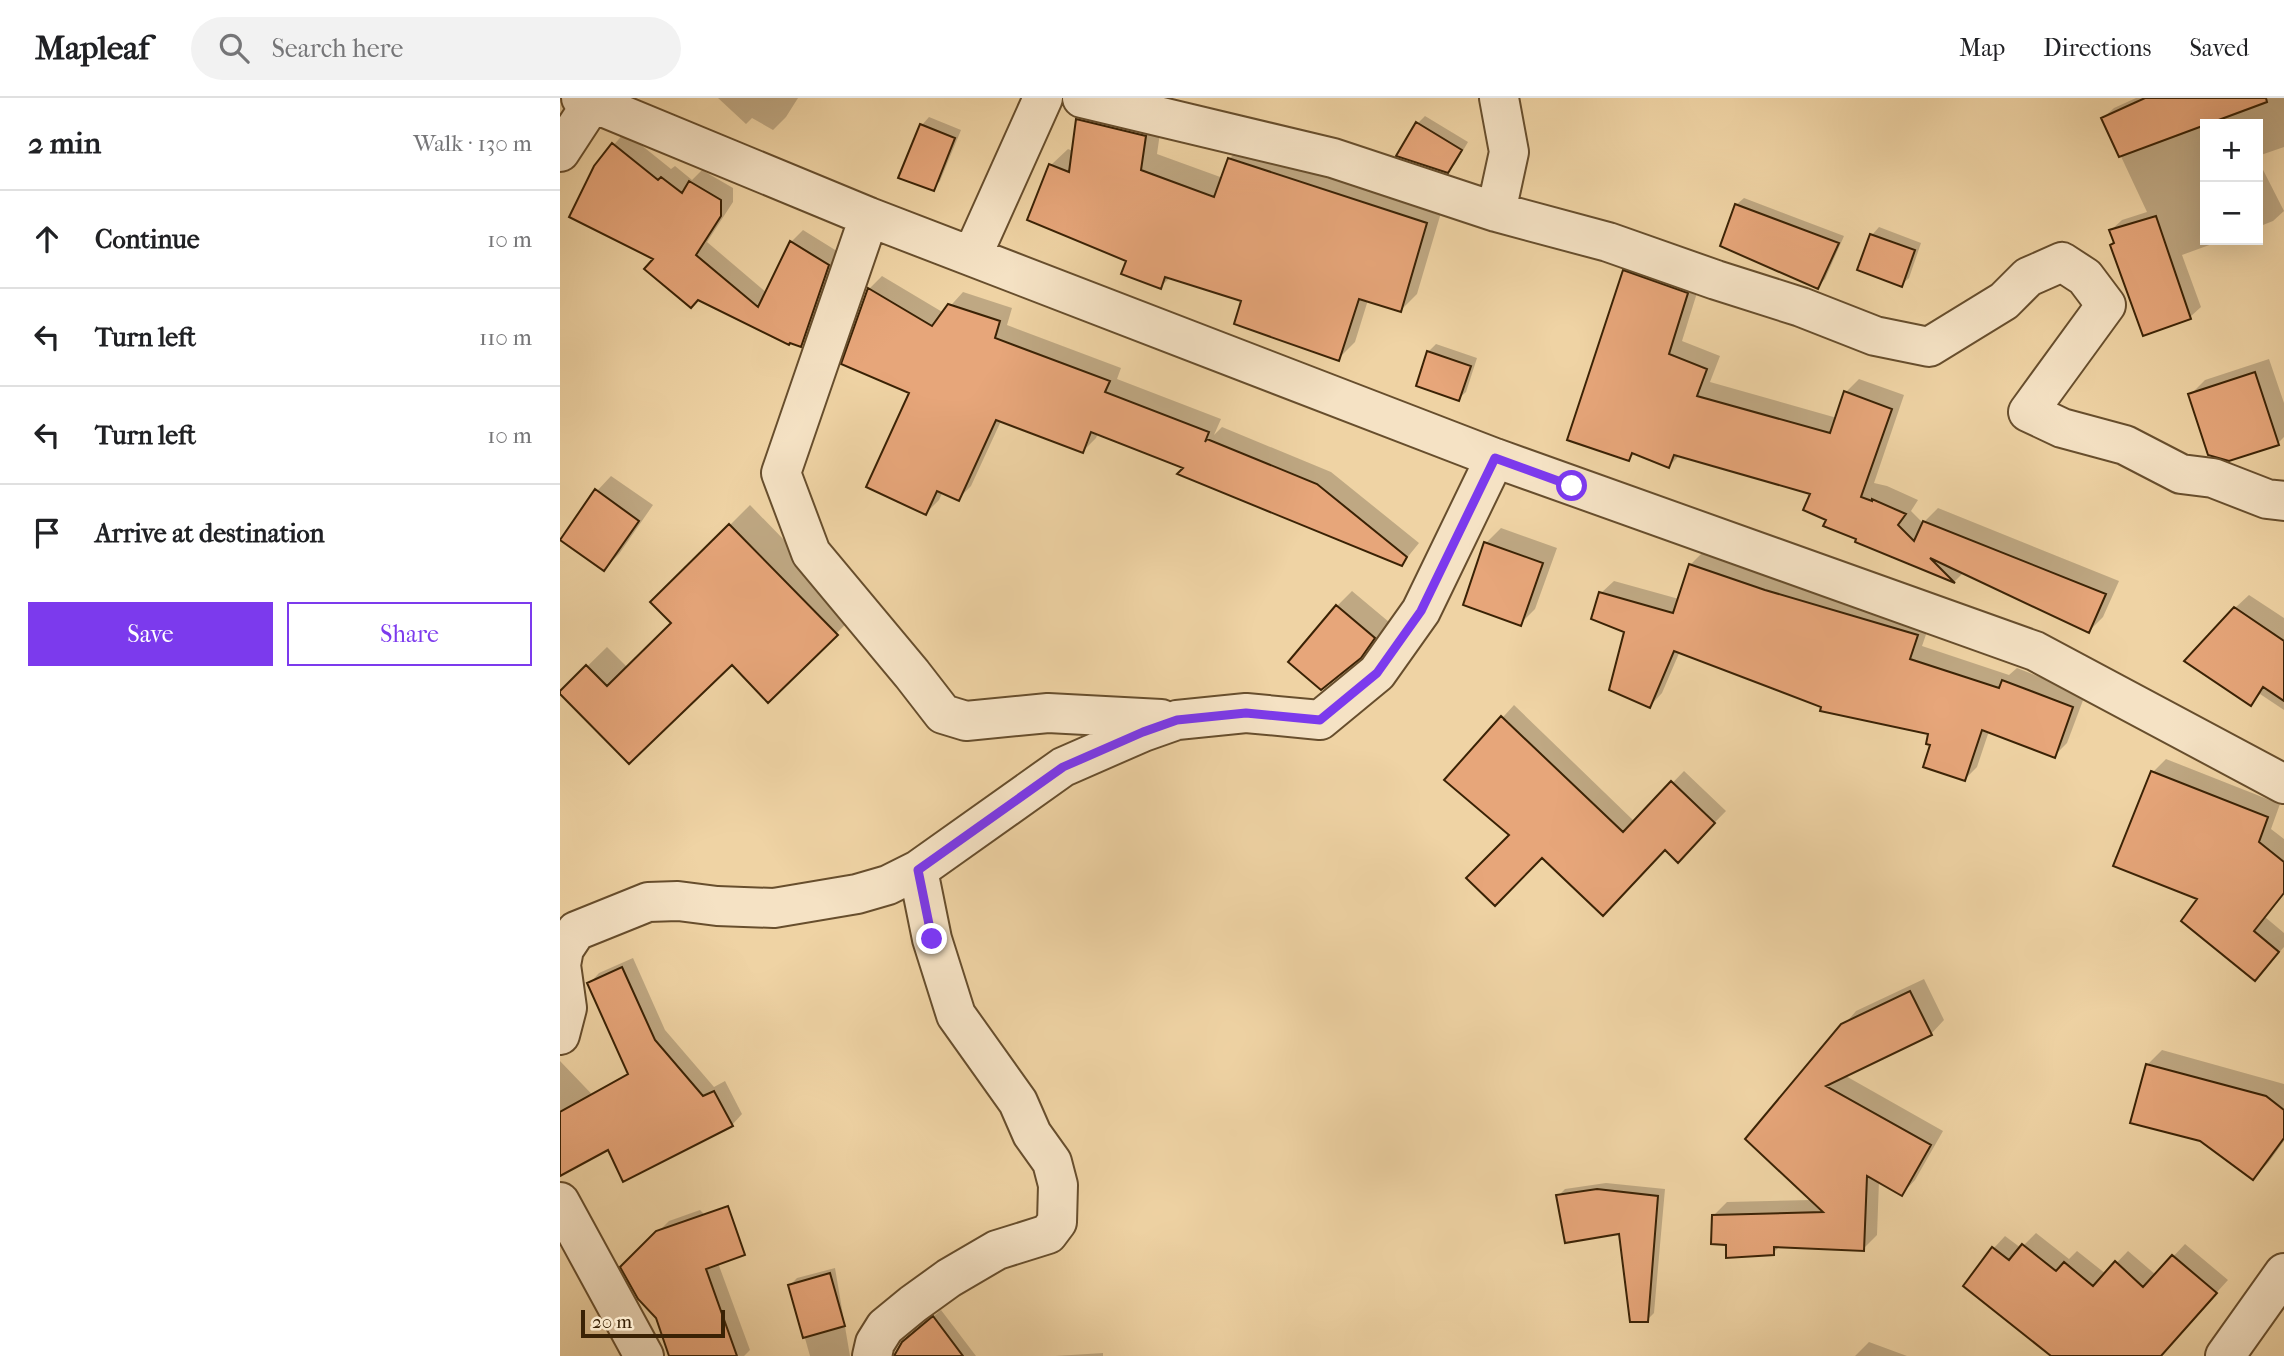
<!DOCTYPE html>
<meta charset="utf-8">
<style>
:root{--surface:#fff;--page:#f2f2f2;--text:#202124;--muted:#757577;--line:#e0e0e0;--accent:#7c3aed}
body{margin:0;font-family:"IM FELL French Canon",serif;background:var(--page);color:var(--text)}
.controls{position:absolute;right:21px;top:21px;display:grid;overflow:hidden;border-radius:0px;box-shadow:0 7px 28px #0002}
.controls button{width:63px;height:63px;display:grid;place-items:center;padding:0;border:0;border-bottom:2px solid var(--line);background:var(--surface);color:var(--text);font:35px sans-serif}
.scale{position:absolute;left:21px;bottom:18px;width:144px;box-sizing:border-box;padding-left:7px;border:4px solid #3a2205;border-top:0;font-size:19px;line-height:24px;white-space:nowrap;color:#3a2205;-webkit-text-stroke:5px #f5e2c4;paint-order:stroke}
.stop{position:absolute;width:21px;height:21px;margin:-16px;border:5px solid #7c3aed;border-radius:50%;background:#fff}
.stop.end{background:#7c3aed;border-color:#fff;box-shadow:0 2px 7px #0008}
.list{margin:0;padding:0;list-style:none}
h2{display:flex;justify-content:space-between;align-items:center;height:91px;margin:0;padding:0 28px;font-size:30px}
h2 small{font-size:23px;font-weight:400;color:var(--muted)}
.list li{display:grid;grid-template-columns:46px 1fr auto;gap:21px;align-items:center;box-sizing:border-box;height:98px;padding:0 28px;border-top:2px solid var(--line)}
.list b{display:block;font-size:26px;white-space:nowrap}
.list em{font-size:23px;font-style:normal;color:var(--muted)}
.actions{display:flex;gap:14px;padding:21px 28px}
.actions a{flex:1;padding:16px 0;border:2px solid var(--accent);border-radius:0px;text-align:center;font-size:24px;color:var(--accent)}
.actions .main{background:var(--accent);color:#fff}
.icon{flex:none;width:38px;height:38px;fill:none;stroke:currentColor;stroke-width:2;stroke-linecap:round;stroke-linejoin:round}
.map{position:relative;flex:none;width:1724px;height:1258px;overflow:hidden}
header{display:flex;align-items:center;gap:42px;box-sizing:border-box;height:98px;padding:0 35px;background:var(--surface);border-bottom:2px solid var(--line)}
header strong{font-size:33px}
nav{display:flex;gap:38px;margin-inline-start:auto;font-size:24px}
.search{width:490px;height:63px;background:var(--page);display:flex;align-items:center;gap:18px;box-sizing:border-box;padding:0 24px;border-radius:38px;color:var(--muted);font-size:26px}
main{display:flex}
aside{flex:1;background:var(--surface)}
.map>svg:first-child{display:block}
</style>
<header>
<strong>Mapleaf</strong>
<div class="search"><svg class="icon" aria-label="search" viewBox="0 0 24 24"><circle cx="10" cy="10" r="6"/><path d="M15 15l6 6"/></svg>Search here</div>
<nav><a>Map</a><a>Directions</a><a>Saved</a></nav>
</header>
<main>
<aside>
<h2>2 min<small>Walk · 130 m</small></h2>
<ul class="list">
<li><svg class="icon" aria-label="ahead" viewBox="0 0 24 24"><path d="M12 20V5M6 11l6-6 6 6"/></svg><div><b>Continue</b></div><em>10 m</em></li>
<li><svg class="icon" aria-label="left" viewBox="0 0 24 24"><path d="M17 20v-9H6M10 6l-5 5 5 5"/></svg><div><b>Turn left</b></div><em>110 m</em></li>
<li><svg class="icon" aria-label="left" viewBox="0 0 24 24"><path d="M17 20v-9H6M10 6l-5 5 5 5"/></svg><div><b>Turn left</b></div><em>10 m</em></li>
<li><svg class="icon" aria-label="arrive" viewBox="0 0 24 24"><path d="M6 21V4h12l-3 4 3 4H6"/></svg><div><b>Arrive at destination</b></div></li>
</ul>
<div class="actions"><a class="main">Save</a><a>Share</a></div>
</aside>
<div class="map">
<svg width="1724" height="1258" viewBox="0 0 1724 1258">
<rect width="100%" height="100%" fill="#efd3a4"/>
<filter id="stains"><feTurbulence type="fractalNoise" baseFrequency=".00286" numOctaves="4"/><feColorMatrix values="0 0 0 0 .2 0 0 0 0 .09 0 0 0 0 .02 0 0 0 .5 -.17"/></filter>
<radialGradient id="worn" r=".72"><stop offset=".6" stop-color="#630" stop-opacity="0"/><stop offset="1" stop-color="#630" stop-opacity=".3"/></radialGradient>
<path fill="#0003" d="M 158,0 L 238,0 L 226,19 L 213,32 L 192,20 L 186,26 Z
M 1576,0 L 1724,0 L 1724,49 L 1698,58 L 1698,26 L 1645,26 L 1645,142 L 1663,142 L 1622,157 L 1641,209 L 1630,219 L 1556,145 L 1551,132 L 1562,122 L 1587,114 L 1543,20 L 1554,10 Z
M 534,10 L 602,21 L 597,56 L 663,80 L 669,61 L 686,44 L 883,108 L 857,196 L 841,212 L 808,202 L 795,244 L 778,261 L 683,202 L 611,179 L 600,189 L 568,162 L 491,67 L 508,51 L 513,53 L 517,27 Z
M 865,18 L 908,44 L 895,66 L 888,73 L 858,25 Z
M 369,19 L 401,32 L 380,83 L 373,91 L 341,79 L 362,27 Z
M 65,34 L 111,71 L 115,68 L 132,82 L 142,72 L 173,90 L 173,104 L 147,144 L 207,195 L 231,144 L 243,132 L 280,155 L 253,235 L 241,247 L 96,160 L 38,65 Z
M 1698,62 L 1724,113 L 1713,123 L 1698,129 Z
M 1184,100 L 1284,138 L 1265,181 L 1258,188 L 1176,107 Z
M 1319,129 L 1361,145 L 1349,180 L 1341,187 L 1299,171 L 1312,137 Z
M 1078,160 L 1141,182 L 1122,243 L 1160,258 L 1150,284 L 1277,320 L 1286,294 L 1299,281 L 1344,297 L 1314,385 L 1327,388 L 1358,402 L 1351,413 L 1363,425 L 1378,410 L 1559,483 L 1543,519 L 1529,533 L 1404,474 L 1395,483 L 1297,443 L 1298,440 L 1268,421 L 1252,395 L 1120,357 L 1109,368 L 1075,355 L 1069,361 L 1064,173 Z
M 322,178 L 384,215 L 403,194 L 452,210 L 447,227 L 561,270 L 557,281 L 661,321 L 654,337 L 662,329 L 771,374 L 859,445 L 842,466 L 626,369 L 538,335 L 536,340 L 523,353 L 441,323 L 411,388 L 398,401 L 383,393 L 379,402 L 366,415 L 351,294 L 309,191 Z
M 876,246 L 917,260 L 906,294 L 898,301 L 858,287 L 869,253 Z
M 1709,261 L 1724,305 L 1724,339 L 1718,345 L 1630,297 L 1645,282 Z
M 51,378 L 93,407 L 59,456 L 44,471 L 37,393 Z
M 190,407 L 296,516 L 208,603 L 172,565 L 69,664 L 1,594 L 47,549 L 68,570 L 114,525 L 93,504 Z
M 941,430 L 997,450 L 975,511 L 960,526 L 926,445 Z
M 1143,454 L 1183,470 L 1370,525 L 1362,548 L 1449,577 L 1457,570 L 1525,597 L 1507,645 L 1494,658 L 1429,633 L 1417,669 L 1405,681 L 1372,646 L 1370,634 L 1263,608 L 1120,553 L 1102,595 L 1090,608 L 1066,533 L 1041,495 L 1054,483 L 1119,501 L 1130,467 Z
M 792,493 L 829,524 L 816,543 L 800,559 L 777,508 Z
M 1689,497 L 1724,520 L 1724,612 L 1700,596 L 1691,606 L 1675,510 Z
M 954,607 L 1075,724 L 1124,673 L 1166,713 L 1118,762 L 1105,750 L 982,757 L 952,737 L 887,681 Z
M 1606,661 L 1720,706 L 1711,731 L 1724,741 L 1724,796 L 1705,819 L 1724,835 L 1724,849 L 1695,881 L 1640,800 L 1593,674 Z
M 73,860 L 105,932 L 154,989 L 165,983 L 182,1016 L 172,1027 L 29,886 L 39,875 Z
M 1364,881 L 1384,922 L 1371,936 L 1284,977 L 1383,1033 L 1355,1082 L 1342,1096 L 1319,1083 L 1317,1137 L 1303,1151 L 1221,1147 L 1213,1155 L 1168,1145 L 1153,1118 L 1167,1104 L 1252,1102 L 1187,1041 L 1296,913 Z
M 1602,952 L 1724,986 L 1724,1043 L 1708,1065 L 1693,1080 L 1587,967 Z
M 0,963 L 68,1034 L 0,1076 Z
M 1046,1085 L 1105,1091 L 1094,1215 L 1087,1222 L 1061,1134 L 998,1098 L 1005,1091 Z
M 140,1112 L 178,1151 L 158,1165 L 190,1252 L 184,1258 L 111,1258 L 97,1219 L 63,1169 L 109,1123 Z
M 1476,1135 L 1509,1161 L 1517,1153 L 1546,1176 L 1568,1153 L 1596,1177 L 1625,1146 L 1668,1182 L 1599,1258 L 1489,1258 L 1491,1256 L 1433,1151 L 1445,1138 L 1461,1150 Z
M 275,1170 L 290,1258 L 250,1258 L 230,1187 L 237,1180 Z
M 381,1212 L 416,1258 L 336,1258 L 351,1237 Z
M 1309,1244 L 1347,1258 L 1295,1258 Z
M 543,1255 L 543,1258 L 495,1258 Z"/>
<path fill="#e7a67a" stroke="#3a2205" stroke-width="2" d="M 1585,0 L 1706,0 L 1707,4 L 1559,59 L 1541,20 Z
M 516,21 L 586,38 L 581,72 L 654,99 L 668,60 L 867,125 L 841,214 L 799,201 L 779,263 L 674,226 L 681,203 L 605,179 L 601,191 L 561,176 L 566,163 L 467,122 L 489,66 L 509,74 Z
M 856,24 L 902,52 L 888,75 L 836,58 Z
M 360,26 L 395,40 L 374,93 L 338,80 Z
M 52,45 L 98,82 L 101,79 L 122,95 L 129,83 L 161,102 L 161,118 L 136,157 L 198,209 L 230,143 L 269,167 L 241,249 L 230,245 L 229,247 L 138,202 L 131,210 L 84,171 L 93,161 L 9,119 L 34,68 Z
M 1175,106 L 1279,145 L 1258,191 L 1160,148 Z
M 1596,118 L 1631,221 L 1583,238 L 1550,147 L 1554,145 L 1549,132 Z
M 1310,136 L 1355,152 L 1342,189 L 1297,172 Z
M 1063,172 L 1128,195 L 1109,256 L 1147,271 L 1137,298 L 1270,335 L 1284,293 L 1332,311 L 1301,399 L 1312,403 L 1312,401 L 1346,416 L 1338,427 L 1354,443 L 1363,423 L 1546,496 L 1529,535 L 1370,460 L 1395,485 L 1295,444 L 1296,441 L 1263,428 L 1266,422 L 1243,412 L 1250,396 L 1114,357 L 1109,370 L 1072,355 L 1069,363 L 1007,342 Z
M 308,190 L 372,228 L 388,206 L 440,223 L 435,240 L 550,283 L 545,294 L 649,334 L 645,344 L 647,341 L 757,386 L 847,459 L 842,468 L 617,376 L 623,370 L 531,334 L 523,355 L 436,322 L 399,403 L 377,393 L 366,417 L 306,389 L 349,295 L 281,266 Z
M 867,253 L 911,268 L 899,303 L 856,288 Z
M 1695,274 L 1719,347 L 1669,363 L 1648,357 L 1628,296 Z
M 35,391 L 79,423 L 44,473 L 0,442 Z
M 169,426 L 278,537 L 208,605 L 172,567 L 69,666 L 0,596 L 0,593 L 26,567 L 47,588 L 111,525 L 90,504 Z
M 924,444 L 983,465 L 961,528 L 903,507 Z
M 1129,466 L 1205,492 L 1358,537 L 1350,561 L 1439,590 L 1442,582 L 1513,609 L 1495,660 L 1422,632 L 1405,683 L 1363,669 L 1370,647 L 1366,646 L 1368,636 L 1260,613 L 1261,609 L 1114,553 L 1090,610 L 1049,592 L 1064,534 L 1031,521 L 1039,494 L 1113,515 Z
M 776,507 L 815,540 L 801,560 L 761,592 L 728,564 Z
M 1674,509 L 1724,543 L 1724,603 L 1703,589 L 1691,608 L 1624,563 Z
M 941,618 L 1063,734 L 1111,683 L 1155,725 L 1118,765 L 1105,752 L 1043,818 L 982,760 L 935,808 L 906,780 L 949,737 L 884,682 Z
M 1591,673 L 1708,719 L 1699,744 L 1724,764 L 1724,795 L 1694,833 L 1719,854 L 1695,883 L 1621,823 L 1637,801 L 1553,768 Z
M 62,869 L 95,942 L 143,998 L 154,993 L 173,1028 L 63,1084 L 48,1052 L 0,1078 L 0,1014 L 68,976 L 27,885 Z
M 1350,893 L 1372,937 L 1266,988 L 1371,1047 L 1342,1098 L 1307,1078 L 1304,1153 L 1214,1149 L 1214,1157 L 1166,1160 L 1166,1147 L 1151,1146 L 1152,1117 L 1263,1114 L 1185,1041 L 1281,926 Z
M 1586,966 L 1706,998 L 1724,1012 L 1724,1040 L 1693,1082 L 1640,1043 L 1570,1025 Z
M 1037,1091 L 1098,1098 L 1088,1224 L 1070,1224 L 1059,1136 L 1005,1145 L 996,1097 Z
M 168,1108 L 185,1157 L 146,1171 L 177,1258 L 109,1258 L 96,1220 L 78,1201 L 60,1169 L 96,1133 Z
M 1462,1146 L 1496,1173 L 1504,1164 L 1533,1188 L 1555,1163 L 1583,1189 L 1612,1157 L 1657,1195 L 1601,1258 L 1491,1258 L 1403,1188 L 1432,1149 L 1449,1162 Z
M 270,1175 L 285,1228 L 243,1240 L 228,1187 Z
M 373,1218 L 403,1258 L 334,1258 L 342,1244 Z"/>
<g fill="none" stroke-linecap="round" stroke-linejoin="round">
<defs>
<path id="minor" d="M 21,0 L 309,119 L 935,360 L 1475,553 L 1724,686
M 522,0 L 773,60 L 936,114 L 1048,144 L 1156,182 L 1241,209 L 1315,238 L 1369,249 L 1444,203 L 1468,179 L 1502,164 L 1525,179 L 1546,207 L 1468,314 L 1502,330 L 1565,347 L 1621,376 L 1653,380 L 1707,401 L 1724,403
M 0,54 L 32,5
M 936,114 L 949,54 L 939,0
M 309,119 L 221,375 L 251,455 L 352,576 L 383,616 L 406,623 L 488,615 L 601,621
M 412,158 L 483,0
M 0,937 L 7,910 L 1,867 L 4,851 L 16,833 L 88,804 L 118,803 L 157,808 L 214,810 L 297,796 L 328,787 L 358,772 L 503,669 L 583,634 L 617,622 L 686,615 L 760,622 L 817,575 L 861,513 L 935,360
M 0,1104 L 84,1258
M 312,1258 L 315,1245 L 325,1229 L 353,1206 L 389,1180 L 437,1152 L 488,1136 L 497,1124 L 498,1087 L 492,1064 L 472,1036 L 458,1004 L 396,917 L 372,841 L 358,772
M 1665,1258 L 1724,1175"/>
</defs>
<use href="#minor" stroke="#674e2d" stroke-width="42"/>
<use href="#minor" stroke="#f5e2c4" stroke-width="38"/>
</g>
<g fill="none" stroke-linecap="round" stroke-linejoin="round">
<path stroke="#7c3aed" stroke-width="9" d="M 372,841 L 358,772 L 503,669 L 583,634 L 617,622 L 686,615 L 760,622 L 817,575 L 861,513 L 935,360 L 1012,388"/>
</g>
<rect width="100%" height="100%" filter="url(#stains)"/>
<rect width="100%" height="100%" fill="url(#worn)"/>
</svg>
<div class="controls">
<button>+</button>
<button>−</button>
</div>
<div class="scale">20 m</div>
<div class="stop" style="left:1012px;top:388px"></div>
<div class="stop end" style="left:372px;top:841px"></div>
</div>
</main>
